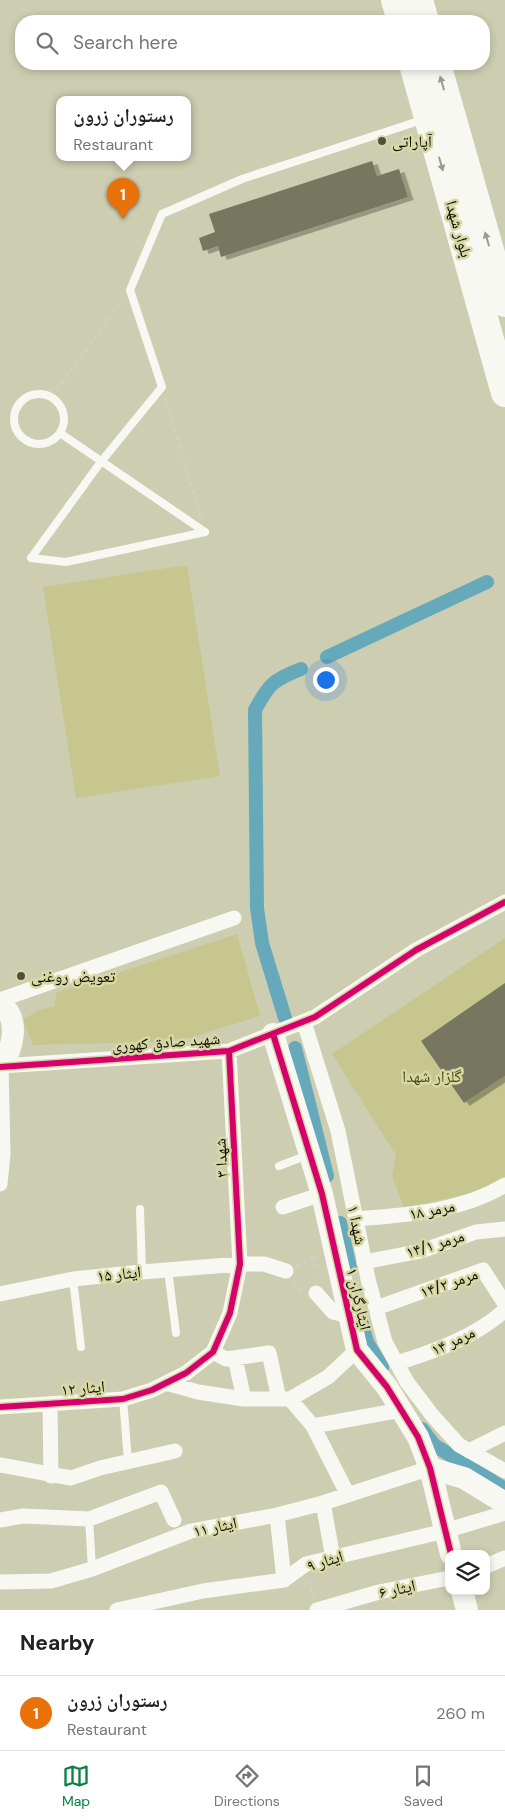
<!DOCTYPE html>
<meta charset="utf-8">
<style>
:root{--surface:#fff;--page:#f6f6f6;--text:#222;--muted:#767676;--line:#e0e0e0;--accent:#0b8043}
body{margin:0;font-family:"DM Sans","Noto Naskh Arabic",sans-serif;background:var(--page);color:var(--text)}
.controls{position:absolute;right:15px;bottom:15px;display:grid;overflow:hidden;border-radius:10px;box-shadow:0 2px 8px #0003}
.controls button{width:45px;height:45px;display:grid;place-items:center;padding:0;border:0;border-bottom:1px solid var(--line);background:var(--surface);color:var(--text);font:25px sans-serif}
.you{position:absolute;left:325px;top:679px;width:18px;height:18px;margin:-12px;border:4px solid #fff;border-radius:50%;background:#1a73e8;box-shadow:0 0 0 8px #1a73e833}
.badge{display:grid;place-items:center;width:32px;height:32px;border-radius:50%;background:var(--accent);color:#fff;font-size:16px;font-weight:700}
.pin{position:absolute;translate:-50% -41px;filter:drop-shadow(0 1px 2px #0008)}
.pin::after{content:'';position:absolute;top:26px;width:18px;height:15px;background:inherit;clip-path:polygon(0 0,100% 0,50% 100%)}
.popup{position:absolute;left:56px;top:96px;width:135px;height:65px;box-sizing:border-box;display:grid;place-content:center;border-radius:10px;background:var(--surface);filter:drop-shadow(0 1px 4px #0005);font-size:16px;white-space:nowrap;color:var(--muted)}
.popup b{font-size:19px;color:var(--text)}
.popup::after{content:'';position:absolute;left:50%;top:100%;margin-left:-10px;border:10px solid transparent;border-top-color:var(--surface)}
.list{margin:0;padding:0;list-style:none}
h2{display:flex;justify-content:space-between;align-items:center;height:65px;margin:0;padding:0 20px;font-size:21px}
h2 small{font-size:16px;font-weight:400;color:var(--muted)}
.list li{display:grid;grid-template-columns:32px 1fr auto;gap:15px;align-items:center;box-sizing:border-box;height:75px;padding:0 20px;border-top:1px solid var(--line)}
.list b{display:block;font-size:19px;white-space:nowrap}
.list p{margin:0;font-size:16px;white-space:nowrap;color:var(--muted)}
.list em{font-size:16px;font-style:normal;color:var(--muted)}
.icon{flex:none;width:28px;height:28px;fill:none;stroke:currentColor;stroke-width:2;stroke-linecap:round;stroke-linejoin:round}
.map{position:relative;flex:none;width:505px;height:1610px;overflow:hidden}
.search{position:absolute;background:var(--surface);box-shadow:0 2px 8px #0003;left:15px;right:15px;top:15px;height:55px;display:flex;align-items:center;gap:12px;box-sizing:border-box;padding:0 18px;border-radius:20px;color:var(--muted);font-size:19px}
.sheet{height:140px;background:var(--surface)}
nav{display:flex;justify-content:space-around;align-items:center;box-sizing:border-box;height:70px;border-top:1px solid var(--line);background:var(--surface);font-size:14px;color:var(--muted)}
nav a{display:grid;justify-items:center;gap:2px}
nav .on{color:var(--accent)}
.map>svg:first-child{display:block}
</style>
<div class="map">
<svg width="505" height="1610" viewBox="0 0 505 1610">
<defs>
<filter id="shadow"><feDropShadow dx="5.5" dy="3" stdDeviation="0" flood-color="#0004"/></filter>
</defs>
<rect width="100%" height="100%" fill="#cdcdb1"/>
<path fill="#c6c68e" d="M 187,565 L 220,776 L 76,798 L 43,587 Z
M 237,934 L 260,1016 L 189,1038 L 152,1042 L 33,1045 L 23,1020 L 39,1010 L 55,1006 L 56,993 Z
M 505,938 L 505,1177 L 484,1190 L 404,1208 L 392,1176 L 396,1155 L 332,1054 Z"/>
<g fill="none" stroke-linecap="round" stroke-linejoin="round">
<path stroke="#66a9ba" stroke-width="14" d="M 327,657 L 487,582
M 285,1018 L 262,943 L 257,908 L 255,710 C 269,684 273,680 301,669
M 295,1048 L 327,1176
M 340,1223 L 350,1268
M 361,1321 L 367,1342 L 382,1367
M 422,1429 L 434,1445 L 505,1489"/>
</g>
<path fill="#777761" filter="url(#shadow)" d="M 372,161 L 377,176 L 399,169 L 408,197 L 221,257 L 218,246 L 203,251 L 199,238 L 215,232 L 209,214 Z
M 505,983 L 505,1076 L 464,1103 L 421,1041 Z"/>
<g fill="none" stroke-linecap="round" stroke-linejoin="round">
<path stroke="#d0d0c6" stroke-width="2.5" stroke-dasharray="4 4" stroke-linecap="butt" d="M 52,397 L 123,299
M 165,398 L 201,518
M 314,1257 L 322,1279
M 296,1266 L 319,1256
M 294,1282 L 302,1291
M 309,1580 L 313,1599"/>
<path stroke="#f8f8f3" stroke-width="8" d="M14 419a25 25 0 1 1 50 0a25 25 0 1 1-50 0Z
M 60,433 L 205,532
M 31,558 L 100,463 L 162,387 L 130,290 L 162,214 L 242,179 L 425,119
M 31,558 L 66,562 L 205,532
M 279,1166 L 308,1155
M 140,1209 L 142,1272
M 168,1270 L 176,1333
M 73,1279 L 81,1347
M 123,1399 L 128,1461
M 89,1519 L 92,1569"/>
<path stroke="#f8f8f3" stroke-width="15" d="M 0,1000 L 234,918
M 304,1022 L 338,1131 L 368,1279 L 385,1342 L 407,1382 L 432,1415 L 459,1445 L 505,1471
M 0,1184 L 3,1154 L 1,1066 L 229,1051 L 315,1017 L 416,950 L 505,902
M 283,1207 L 322,1194
M 355,1219 C 405,1215 461,1212 505,1185
M 364,1262 L 421,1251 L 476,1232 L 505,1229
M 316,1293 L 333,1312 L 349,1316
M 0,1294 L 73,1279 L 142,1272 L 240,1264 L 264,1264 L 286,1271
M 376,1308 L 483,1270 L 505,1304
M 213,1352 L 226,1359 L 269,1353 L 279,1399
M 235,1358 L 244,1399
M 397,1363 C 435,1351 475,1337 505,1310
M 166,1383 L 198,1392 L 244,1399 L 290,1399 L 328,1377 L 357,1350
M 290,1399 L 313,1426 L 348,1495
M 50,1405 L 51,1476
M 0,1407 L 123,1399 L 152,1390 L 186,1373 L 213,1352 L 230,1313 L 240,1264 L 229,1051
M 313,1426 L 401,1410
M 469,1451 L 505,1433
M 0,1465 L 71,1478 L 100,1468 L 175,1451
M 323,1503 L 333,1558
M 277,1515 L 284,1580
M 0,1520 L 23,1516 L 89,1519 L 161,1492 L 174,1520
M 486,1566 L 505,1558
M 0,1582 L 51,1581 L 92,1569 L 191,1531 L 277,1515 L 323,1503 L 430,1468
M 117,1610 L 203,1591 L 284,1580 L 306,1564 L 445,1531 L 505,1513
M 317,1610 L 379,1592 L 449,1578"/>
<path stroke="#f8f8f3" stroke-width="22" d="M 0,1004 C 21,1018 13,1050 0,1067
M 273,1034 L 322,1194 L 357,1350 L 387,1387 L 418,1437 L 430,1468 L 451,1554
M 430,1468 L 464,1478 L 505,1503
M 462,1591 L 467,1610"/>
<path stroke="#f8f8f3" stroke-width="28" d="M 395,0 L 401,21
M 419,0 L 425,21
M 413,64 L 505,393
M 437,64 L 505,303"/>
<defs>
<path id="cycleway" d="M 273,1034 L 322,1194 L 357,1350 L 387,1387 L 418,1437 L 430,1468 L 451,1554
M 0,1067 L 229,1051 L 315,1017 L 416,950 L 505,902
M 0,1407 L 123,1399 L 152,1390 L 186,1373 L 213,1352 L 230,1313 L 240,1264 L 229,1051"/>
</defs>
<use href="#cycleway" stroke="#d8d8a6" stroke-width="9"/>
<use href="#cycleway" stroke="#d6006c" stroke-width="6"/>
</g>
<defs><path id="oneway-solid" d="M-6-.8H1V-3.2L6.5 0L1 3.2V.8H-6Z" transform="scale(1.25)"/></defs>
<g fill="#9a9a92">
<use href="#oneway-solid" transform="translate(442 83) rotate(-106)"/>
<use href="#oneway-solid" transform="translate(441 164) rotate(74)"/>
<use href="#oneway-solid" transform="translate(487 239) rotate(-106)"/>
</g>
<g fill="#50503e" stroke="#d8d8a6" stroke-width="2">
<circle cx="382" cy="141" r="5"/>
<circle cx="21" cy="976" r="5"/>
</g>
<g text-anchor="middle" dominant-baseline="central" stroke-width="5" stroke-linejoin="round" paint-order="stroke">
<g font-size="16" fill="#0d0d00" stroke="#d8d8a6" text-anchor="start">
<text x="392" y="141">آپاراتی</text>
<text x="31" y="976">تعویض روغنی</text>
</g>
<g font-size="16" fill="#0d0d00" stroke="#d8d8a6">
<text transform="translate(459 229) rotate(74)">بلوار شهدا</text>
<text transform="translate(166 1042) rotate(-4)">شهید صادق کهوری</text>
<text transform="translate(221 1158) rotate(-93)">شهدا ۳</text>
<text transform="translate(432 1210) rotate(-11)">مرمر ۱۸</text>
<text transform="translate(357 1225) rotate(78)">شهدا ۱</text>
<text transform="translate(435 1244) rotate(-17)">مرمر ۱۴/۱</text>
<text transform="translate(119 1274) rotate(-6)">ایثار ۱۵</text>
<text transform="translate(449 1283) rotate(-19)">مرمر ۱۴/۲</text>
<text transform="translate(359 1299) rotate(77)">ایثارگران ۱</text>
<text transform="translate(453 1341) rotate(-25)">مرمر ۱۴</text>
<text transform="translate(83 1388) rotate(-5)">ایثار ۱۲</text>
<text transform="translate(215 1527) rotate(-12)">ایثار ۱۱</text>
<text transform="translate(325 1561) rotate(-17)">ایثار ۹</text>
<text transform="translate(397 1589) rotate(-12)">ایثار ۶</text>
</g>
<g font-size="16" fill="#4a4908" stroke="#d8d8a6">
<text x="432" y="1076">گلزار شهدا</text>
</g>
</g>
</svg>
<div class="controls">
<button><svg class="icon" aria-label="layers" viewBox="0 0 24 24"><path d="M12 4l9 5-9 5-9-5zM3 14l9 5 9-5"/></svg></button>
</div>
<div class="you"></div>
<div class="pin badge" style="left:123px;top:219px;background:#e8710a">1</div>
<div class="popup"><b>رستوران زرون</b>Restaurant</div>
<div class="search"><svg class="icon" aria-label="search" viewBox="0 0 24 24"><circle cx="10" cy="10" r="6"/><path d="M15 15l6 6"/></svg>Search here</div>
</div>
<section class="sheet">
<h2>Nearby<small></small></h2>
<ul class="list">
<li><span class="badge" style="background:#e8710a">1</span><div><b>رستوران زرون</b><p>Restaurant</p></div><em>260 m</em></li>
</ul>
</section>
<nav>
<a class="on"><svg class="icon" aria-label="map" viewBox="0 0 24 24"><path d="M3 6l6-2 6 2 6-2v14l-6 2-6-2-6 2zM9 4v14M15 6v14"/></svg>Map</a>
<a><svg class="icon" aria-label="directions" viewBox="0 0 24 24"><path d="M12 3l9 9-9 9-9-9zM9 14v-3h6M13 9l2 2-2 2"/></svg>Directions</a>
<a><svg class="icon" aria-label="saved" viewBox="0 0 24 24"><path d="M7 4h10v16l-5-4-5 4z"/></svg>Saved</a>
</nav>
